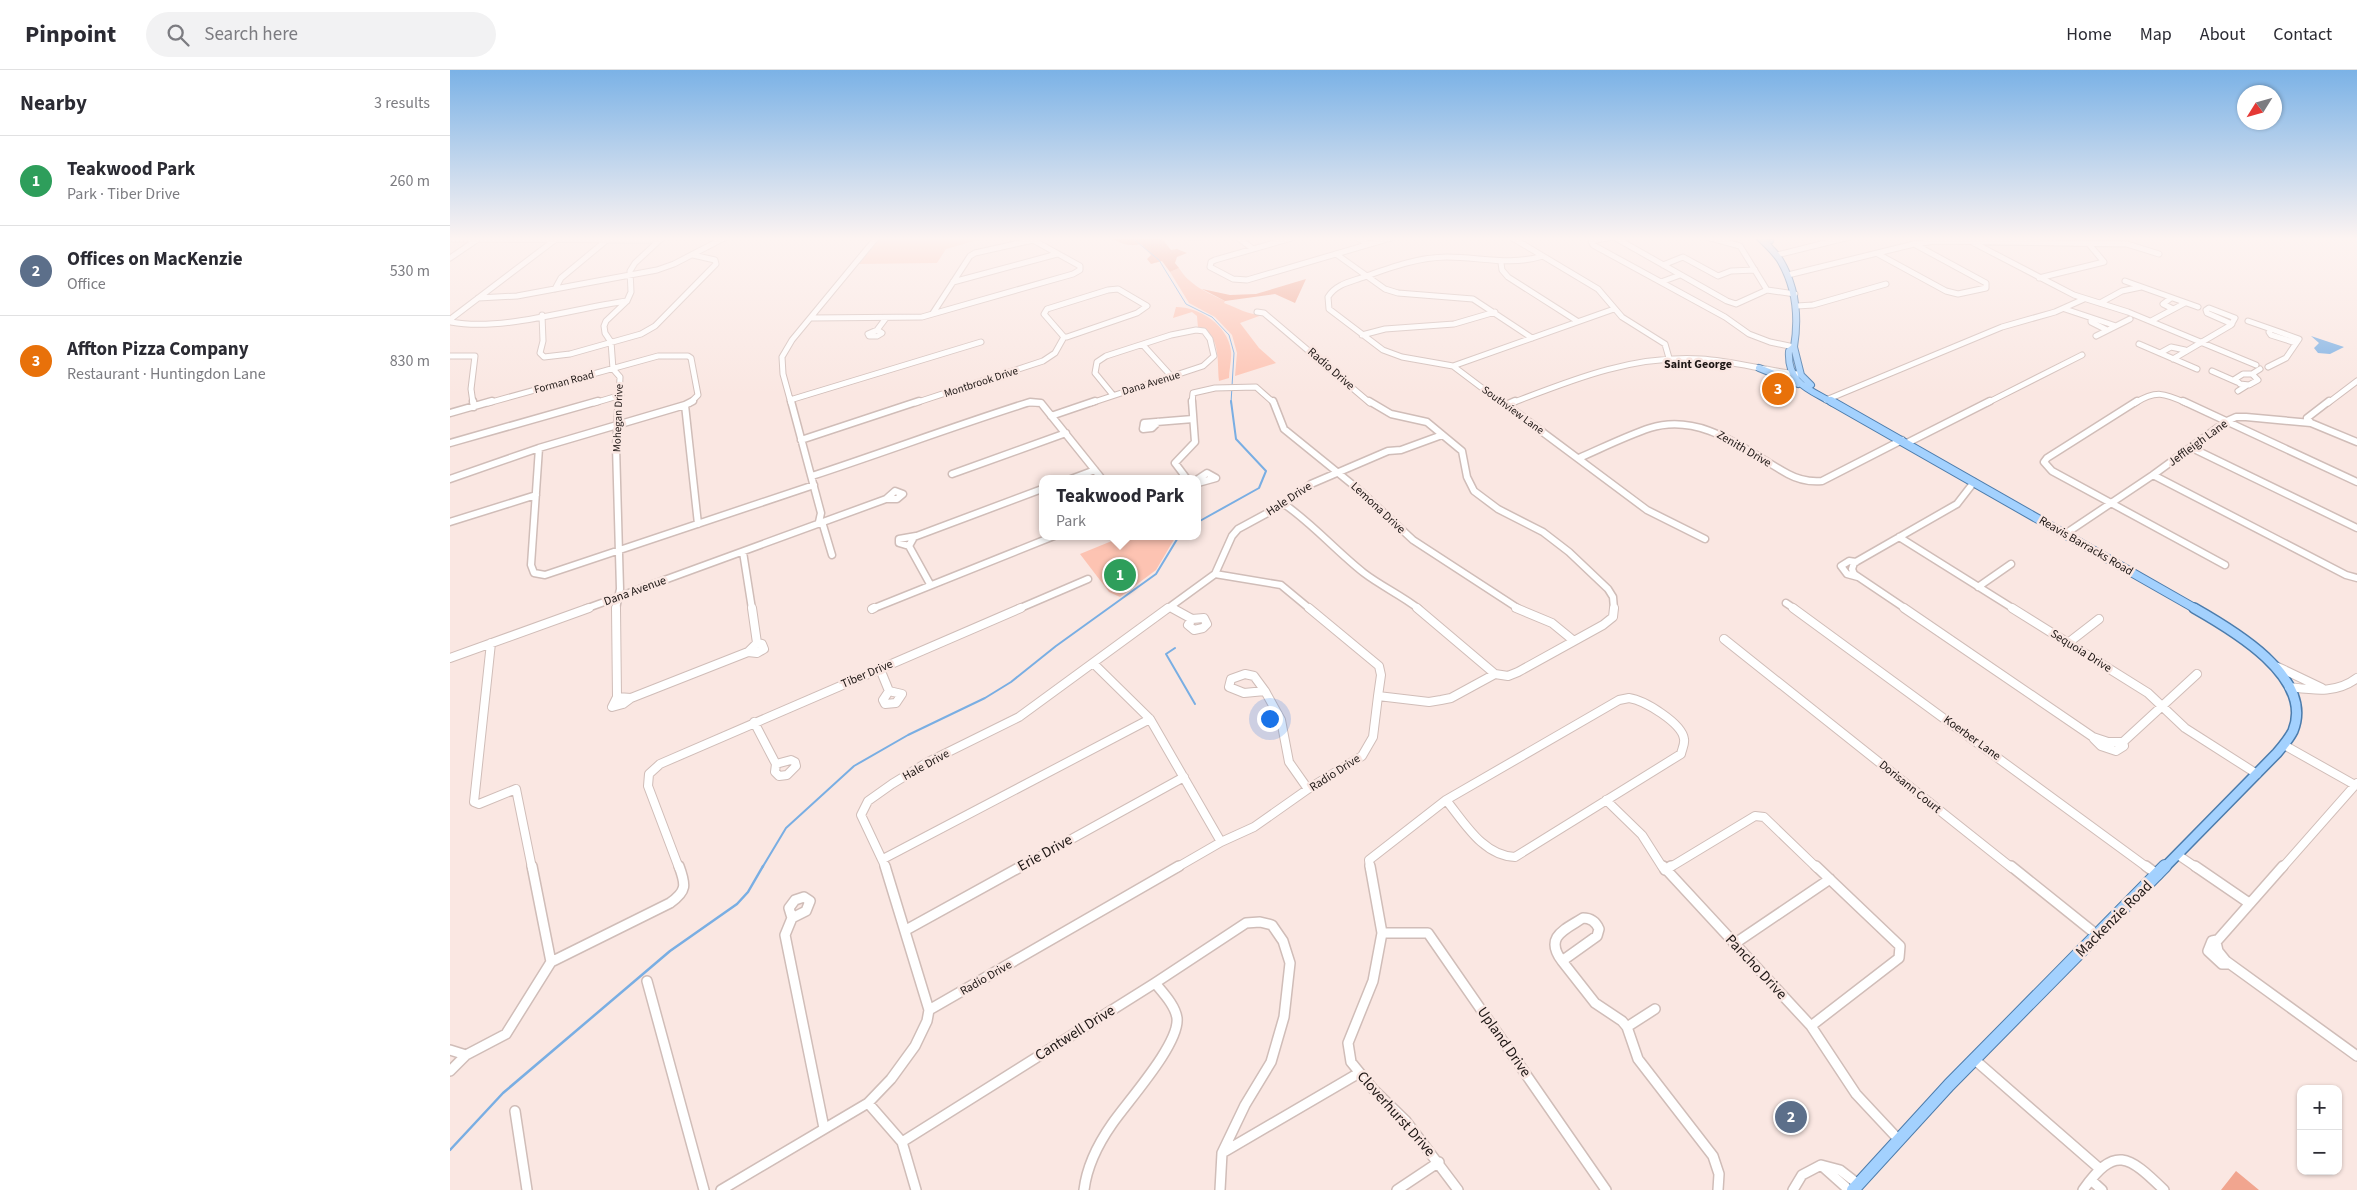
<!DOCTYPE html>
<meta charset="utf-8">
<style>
:root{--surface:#fff;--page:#f2f2f3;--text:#2b2b33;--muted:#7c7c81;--line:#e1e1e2;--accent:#111827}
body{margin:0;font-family:"Source Sans 3",sans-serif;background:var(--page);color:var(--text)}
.controls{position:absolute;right:15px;bottom:15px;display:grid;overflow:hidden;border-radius:10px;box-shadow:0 1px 4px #0004}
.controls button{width:45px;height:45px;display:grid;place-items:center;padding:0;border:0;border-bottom:1px solid var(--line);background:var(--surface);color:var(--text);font:25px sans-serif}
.compass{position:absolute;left:1787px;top:15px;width:45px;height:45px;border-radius:50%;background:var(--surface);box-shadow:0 1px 4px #0004;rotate:233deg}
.you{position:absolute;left:819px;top:648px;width:18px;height:18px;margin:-12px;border:4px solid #fff;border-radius:50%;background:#1a73e8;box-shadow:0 0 0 8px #1a73e833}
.badge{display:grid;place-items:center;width:32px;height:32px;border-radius:50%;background:var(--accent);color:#fff;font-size:16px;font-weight:700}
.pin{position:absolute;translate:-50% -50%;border:2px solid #fff;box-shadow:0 1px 5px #0006}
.popup{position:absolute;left:589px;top:405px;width:162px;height:65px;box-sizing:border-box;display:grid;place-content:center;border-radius:10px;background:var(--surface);filter:drop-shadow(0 1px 4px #0005);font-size:16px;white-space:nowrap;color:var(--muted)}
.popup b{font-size:19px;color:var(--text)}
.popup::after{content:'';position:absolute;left:50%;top:100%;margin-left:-10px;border:10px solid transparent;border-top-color:var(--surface)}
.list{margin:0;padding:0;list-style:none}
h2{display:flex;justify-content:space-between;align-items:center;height:65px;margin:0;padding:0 20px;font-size:21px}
h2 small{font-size:16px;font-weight:400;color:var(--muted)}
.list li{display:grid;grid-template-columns:32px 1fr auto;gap:15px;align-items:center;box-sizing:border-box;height:90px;padding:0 20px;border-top:1px solid var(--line)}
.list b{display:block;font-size:19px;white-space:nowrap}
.list p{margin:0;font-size:16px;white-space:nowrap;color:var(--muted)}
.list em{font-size:16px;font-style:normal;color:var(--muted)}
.icon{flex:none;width:28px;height:28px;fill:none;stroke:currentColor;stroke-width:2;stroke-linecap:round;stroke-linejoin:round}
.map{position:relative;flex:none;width:1907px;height:1120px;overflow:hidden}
header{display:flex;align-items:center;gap:30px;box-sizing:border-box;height:70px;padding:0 25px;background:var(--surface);border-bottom:1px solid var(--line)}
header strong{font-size:24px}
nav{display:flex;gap:28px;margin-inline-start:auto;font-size:18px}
.search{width:350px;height:45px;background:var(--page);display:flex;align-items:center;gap:12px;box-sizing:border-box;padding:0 18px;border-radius:28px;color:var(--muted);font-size:19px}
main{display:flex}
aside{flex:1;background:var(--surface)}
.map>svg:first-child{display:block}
</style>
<header>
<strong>Pinpoint</strong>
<div class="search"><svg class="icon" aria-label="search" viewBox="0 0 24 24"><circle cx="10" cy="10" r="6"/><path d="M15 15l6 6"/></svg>Search here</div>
<nav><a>Home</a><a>Map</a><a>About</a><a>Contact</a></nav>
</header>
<main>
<aside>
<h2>Nearby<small>3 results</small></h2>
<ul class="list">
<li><span class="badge" style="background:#2e9e5b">1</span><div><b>Teakwood Park</b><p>Park · Tiber Drive</p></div><em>260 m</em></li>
<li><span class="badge" style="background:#5c6f8a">2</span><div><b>Offices on MacKenzie</b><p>Office</p></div><em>530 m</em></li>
<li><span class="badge" style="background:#e8710a">3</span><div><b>Affton Pizza Company</b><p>Restaurant · Huntingdon Lane</p></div><em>830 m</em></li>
</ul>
</aside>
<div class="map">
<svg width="1907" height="1120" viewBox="0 0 1907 1120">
<rect width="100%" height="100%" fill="#fae7e2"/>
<path fill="#fdc3b2" d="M 429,167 L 538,167 L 496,179 L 487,193 L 407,194 Z
M 729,198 C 739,215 758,223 775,231 L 774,233 C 788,238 798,245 812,245 L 790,253 L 809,278 L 826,293 L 785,306 L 787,283 L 782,265 L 765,247 L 739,233 L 720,202 Z
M 726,237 C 749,237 778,255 781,281 C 782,289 779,300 779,308 L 769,311 C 767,292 771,262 748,258 L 747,246 L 742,242 L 723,248 Z
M 674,466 L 726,466 L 706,500 L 670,527 L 659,522 L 630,484 Z"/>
<path fill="#f1a58f" d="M 659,167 L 711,167 L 721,180 L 727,179 L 737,183 L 727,187 L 725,193 L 729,198 L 720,202 L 712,191 L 701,194 L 697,189 L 701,185 L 691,174 C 679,177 669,173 659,167 Z
M 856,209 L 845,233 L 825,224 L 775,231 L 752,219 L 780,225 L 806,224 Z
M 1786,1101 L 1809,1120 L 1771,1120 Z"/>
<path fill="#79aee3" d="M 1861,266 L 1894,277 L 1880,284 L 1868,283 L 1864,278 L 1869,273 Z"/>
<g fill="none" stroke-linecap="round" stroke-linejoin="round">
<path stroke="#79aee3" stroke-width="1" d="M 681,167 L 709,190 L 736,234 L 762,247 L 779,265 L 784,283 L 781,333"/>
<path stroke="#79aee3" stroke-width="2" d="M 748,452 L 809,418 L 816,401 L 786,369 L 781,331
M 725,578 L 716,584 L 745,634
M 312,798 L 336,758 L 404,696 L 458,665 L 535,628 L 561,612 L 606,576 L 706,504 L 729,466"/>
<path stroke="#79aee3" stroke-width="2.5" d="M 0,1080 L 53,1023 L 220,881 L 287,834 L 298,822 L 313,796"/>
<defs>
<path id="minor-far3" d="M 740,167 L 751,167
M 787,167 L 803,179
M 845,167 L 765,190 L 761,192 L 760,197 L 783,209 L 797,210 L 944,167
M 906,167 L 918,174
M 1061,167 L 1148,219 L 1172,247 L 1215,274 L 1219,288
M 1162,167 L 1141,171 L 1143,175 L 1275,247 L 1299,264 L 1320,272 L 1344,277
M 1164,167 L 1277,231 L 1286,234 L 1317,220
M 1257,167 L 1290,176 L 1317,220 L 1345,224
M 0,169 L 208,170
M 106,169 L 2,248 L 1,252 C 52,262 124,238 177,231
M 1520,171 L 1624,225 L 1678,242 L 1806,295
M 886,184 L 935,219 L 948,223 L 1023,229 L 1082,268
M 1428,184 L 1496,221 L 1508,224 L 1536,218 L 1536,213 L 1464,174
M 1327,185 L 1399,167
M 0,188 L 28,169
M 1051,193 L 1052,200 L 1058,207 L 1127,251
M 1213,195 L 1233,187 L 1268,206 L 1281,201 L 1305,200
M 1338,205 L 1464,174 L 1486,171 L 1677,174 L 1709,184
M 1589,208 L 1654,192 L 1638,173
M 1675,211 L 1748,237
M 503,212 L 607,184
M 1211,212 L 1230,205
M 105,219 L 111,208 L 158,169
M 668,219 L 697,236 L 687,243 L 617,267 L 614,267 L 594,244 L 597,239 L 658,220 Z
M 28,228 L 67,226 L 207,200 L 224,194 L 276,167
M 1721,228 L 1713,234 L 1723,239
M 1650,233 L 1672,221 L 1691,217
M 1347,236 L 1363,235 L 1436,214
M 1615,239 L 1666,256
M 807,242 L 814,243 L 920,333
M 92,245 L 93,271 L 90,283 L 94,287 L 120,284 L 191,264 L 205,256 L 266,194 L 265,190 L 243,185
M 361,248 L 472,247 L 623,204 L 630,200 L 630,196 L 583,170 L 525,183 L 520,186 L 483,243
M 1641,249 L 1641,252 L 1657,260
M 1701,251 L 1735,233
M 1798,251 L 1821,259
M 427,260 L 432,263 L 427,266 L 419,266 L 418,264 Z
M 427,260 L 436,248
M 912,265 L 935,259 L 1004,254 L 1045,242
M 1646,266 L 1680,249
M 1689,274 L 1747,299
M 693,275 L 722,307
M 1710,283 L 1721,277 L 1735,280
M 0,286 L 25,286 L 21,319 L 23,333
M 1723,289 L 1781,255 L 1785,248 L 1759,238 L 1756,240 L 1757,243 L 1782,254
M 1003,296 L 1164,239
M 1818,297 L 1836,288 L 1849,269 L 1821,259 L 1819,262 L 1821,265 L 1846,273
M 1762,301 L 1787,312
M 1793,304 L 1802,304 L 1808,310 L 1799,315 L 1790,314 L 1785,309 Z
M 1802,304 L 1810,299
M 1788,321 L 1796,316
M 340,330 L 531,272
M 1376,330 L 1552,257 L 1605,242 L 1634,229
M 38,333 L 208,286 L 238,286 L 241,288 L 248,325 L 240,333
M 144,333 L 171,325
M 169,333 L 170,307 L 163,299 L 161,272 L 155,263 L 154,256 L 156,251 L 177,231 L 181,222 L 180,201 L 185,193 L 213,167
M 341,333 L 333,304 L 332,287 L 342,270 L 427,167
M 465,333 L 593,291 L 605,283 L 614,267
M 578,333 L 588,333
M 641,333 L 753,296 L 764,286 L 760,269 L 754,261 L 746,260 L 721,265 L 656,286 L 647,292 L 645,303 L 663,325
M 742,333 L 743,323 L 765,318 L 806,317 L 824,333
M 1052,333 L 1003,296 L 952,287 L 933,280 L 879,239 L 878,227 C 885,215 899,212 911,208 C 939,198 968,187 997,187 C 1030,187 1060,196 1093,186
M 1062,333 C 1124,309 1183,285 1251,289 C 1284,291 1316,301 1349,304
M 1537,333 L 1632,285
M 1685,333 C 1706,320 1714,323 1736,333
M 1878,333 L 1907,311"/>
<path id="minor-far2" d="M 23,331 L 24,337
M 243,331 L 235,335 L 248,454
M 341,331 L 371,443 L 369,452
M 823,331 L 834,359 L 908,419 L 963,470 L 1069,539
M 919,331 L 941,344 L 977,352 L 1012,381 L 1017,407 L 1024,421 L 1048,439 L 1093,462 L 1119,482 L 1158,519 L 1163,527 L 1164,539
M 1051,331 L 1197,440 L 1255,469
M 1687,331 L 1597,388 L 1594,392 L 1602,401 L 1775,495
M 1733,331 L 1907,412
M 1056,335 L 1065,331
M 0,343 L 42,331
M 601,346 L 645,331
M 708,352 L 702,358 L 693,359 L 694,353 L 743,349
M 1861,353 L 1907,372
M 351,370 L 469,331
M 0,373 L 148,331
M 1457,373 L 1540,331
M 89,378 L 81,495 L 84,503 L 95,505 L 364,415
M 1742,378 L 1907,458
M 1129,388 C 1152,378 1176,366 1200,358 C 1252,342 1296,381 1338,404 C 1349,410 1360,412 1372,411 L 1452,370
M 502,404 L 616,363
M 1703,405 L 1896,505 L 1907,508
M 362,406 C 435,382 507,355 580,332 L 591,333 L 652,409
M 0,409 L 89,378 L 235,335
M 621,409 L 645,400
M 737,409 L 725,393 L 745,372 L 742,331
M 748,409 L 757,403 L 766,408 L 748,413
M 445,421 L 453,424 L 447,429 L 436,429 Z
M 834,434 C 863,454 886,481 914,503 C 931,516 951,525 969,539
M 0,452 L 86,425
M 369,452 L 373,455 L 382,485
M 1615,464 L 1703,405 L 1777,351 L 1786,347 L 1796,347 L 1861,353 L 1857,348 L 1879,331
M 1449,467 L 1564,539
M 459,476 L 449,473 L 449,469 L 466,466
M 293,482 L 302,539
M 1406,492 L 1399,491 L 1391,496 L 1397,504 L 1408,507
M 765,504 L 831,515 L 860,539
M 480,514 L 459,476 L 464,467 L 592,419
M 1528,517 L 1561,494
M 1336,533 L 1345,539
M 720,537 L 724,539
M 135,539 L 436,429
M 166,539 L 170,519 L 166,376 L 169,331
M 422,539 L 604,466
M 568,539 L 638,509
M 717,539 L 765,504 L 782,466 L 788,459 L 834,434 L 861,414 L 938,381 L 951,380 L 992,365
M 1456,539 L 1404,504 L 1402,499 L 1404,493 L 1507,434 L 1524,412"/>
<path id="minor-far1" d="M 166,538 L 167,627
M 302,538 L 307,573
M 722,538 L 742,549
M 859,538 L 929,596 L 931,605 L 928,626
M 967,538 L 1045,604
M 1066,538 L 1102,553 L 1124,571
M 1343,538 L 1698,798
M 1454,538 L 1643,667 L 1658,672 L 1673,672 L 1747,604
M 1562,538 L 1698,623 L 1735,658 L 1807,704
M 422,539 L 424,538
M 754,548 L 757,554 L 753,558 L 744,560 L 738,555 L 742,549 Z
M 1274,569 L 1562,798
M 41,573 L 24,732 L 29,734 L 66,719 L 82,798
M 1618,573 L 1649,549
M 298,582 L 307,583 L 314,579 L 312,574 L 307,573
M 0,588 L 139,538
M 643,593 L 700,649 L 771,772
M 1828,597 L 1872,618
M 430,599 L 439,621
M 795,604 L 804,606 L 815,621 L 794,623 L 779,617 L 781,609 Z
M 1839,617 C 1864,620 1886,624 1907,608
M 439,621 L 452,624 L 446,633 L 435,634 L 433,630 Z
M 815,621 L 831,650 L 839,692 L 858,719
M 167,627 L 181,628 L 298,582 L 307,573
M 167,627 L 162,637 L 173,634 L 181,628
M 1179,628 C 1194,630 1232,653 1234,669 C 1235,674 1232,679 1231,684 L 1065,787 C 1033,786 1014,752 996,730 L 1169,630 Z
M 304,652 L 326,694
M 1644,669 L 1651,676 L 1666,681 L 1674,676 L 1673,672
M 1834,675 L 1905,715
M 341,690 L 345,692 L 346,696 L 337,705 L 329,706 L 325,702 L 326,694 Z
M 1156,730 L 1192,765 L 1213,798
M 1728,785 L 1747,798
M 433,789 L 700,649
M 229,798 L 198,716 L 199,704 L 210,694 L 571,538
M 436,798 L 411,745 L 418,731 L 442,714 L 478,692 L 569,647 L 718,538
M 569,798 L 734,707
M 726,798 L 771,772 L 804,757 L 858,719 L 912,686 L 923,667 L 928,626 L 979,632 L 991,630 L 1001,628 L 1045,604 L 1058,606 L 1068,602 L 1153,555 L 1163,547 L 1164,538
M 920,798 L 919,790 L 996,730
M 1219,798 L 1305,746 L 1314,747 L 1367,798
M 1832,798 L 1907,713"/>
<path id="minor" d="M 435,796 L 479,940
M 920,796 L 932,863 L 923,911 L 898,973 L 901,992 L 923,1019 L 956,1051 L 1008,1120
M 1213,796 L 1361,956 L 1406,1024 L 1449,1070
M 1561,796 L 1647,865
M 1696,796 L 1708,805
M 1745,796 L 1799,833
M 1833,796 L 1766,872 L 1768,881 L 1776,891 L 1907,986
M 1215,800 L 1221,796
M 354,827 L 360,831 L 356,841 L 342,848 L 339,838 L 345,830 Z
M 342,848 L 335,865 L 374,1058
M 1133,848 C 1141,848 1146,852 1149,859 L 1147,866 L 1112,891 C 1094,867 1114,860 1133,848 Z
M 456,860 L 572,796
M 932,863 L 978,863 L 1156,1120
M 1767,870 L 1762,871 L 1758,881 L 1772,894 L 1779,894
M 1284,874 L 1380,809
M 1112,891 L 1145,933 L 1172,951 L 1177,957 L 1188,989 L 1263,1086 L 1269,1104 L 1268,1120
M 101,892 L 220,833 C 237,821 236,815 229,796
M 197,911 L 254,1120
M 1361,956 L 1449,888 L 1450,876 L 1366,796
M 1177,957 L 1205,939
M 0,980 L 16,985
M 1525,990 L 1650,1099
M 0,1001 L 16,985 L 56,964 L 101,892 L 82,796
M 418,1033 L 452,1072 L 466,1120
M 65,1041 L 77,1120
M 452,1072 L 705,913 L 796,853 L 810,852 L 822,855 L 833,871 L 840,893 L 834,947 L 821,992 L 795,1035 L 772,1083 L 770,1120
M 772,1083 L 909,1003
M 1372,1096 L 1399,1120
M 1641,1110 L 1652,1120
M 271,1120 L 418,1033 L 441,1009 L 465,976 L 477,951 L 479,940 L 729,796
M 634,1120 C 637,1095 648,1074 662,1054 C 677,1032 730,974 727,948 C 725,935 713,923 705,913
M 947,1120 L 989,1092
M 1343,1120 L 1352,1105 L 1371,1095 L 1390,1100 L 1408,1114
M 1633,1120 C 1665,1075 1678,1085 1714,1120"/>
<path id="major-far3" d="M 1309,167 C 1316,174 1325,182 1330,190 C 1346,217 1349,247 1344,277 L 1339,281 C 1337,314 1359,319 1383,333
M 1344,277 L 1351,305 L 1361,315
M 1309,298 L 1348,314"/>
<path id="major-far2" d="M 1381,331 L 1746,539"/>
<path id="major-far1" d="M 1714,798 L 1827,683 C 1833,676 1839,669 1843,661 C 1865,607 1781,559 1744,538"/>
<path id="major" d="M 1403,1120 L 1499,1015 L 1715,796"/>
<path id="highway" d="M 1320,167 L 1320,170"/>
</defs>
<use href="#minor-far3" stroke="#d0bdb8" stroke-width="7"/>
<use href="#minor-far2" stroke="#d0bdb8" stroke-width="9"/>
<use href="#minor-far1" stroke="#d0bdb8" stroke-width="10"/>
<use href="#minor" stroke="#d0bdb8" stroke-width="12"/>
<use href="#major-far3" stroke="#4c7cac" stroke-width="8"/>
<use href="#major-far2" stroke="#4c7cac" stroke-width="10"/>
<use href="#major-far1" stroke="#4c7cac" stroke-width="12"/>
<use href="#major" stroke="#4c7cac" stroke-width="14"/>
<use href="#highway" stroke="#4c7cac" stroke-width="9"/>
<use href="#minor-far3" stroke="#fff" stroke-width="5"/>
<use href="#minor-far2" stroke="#fff" stroke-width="6"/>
<use href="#minor-far1" stroke="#fff" stroke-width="8"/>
<use href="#minor" stroke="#fff" stroke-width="9"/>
<use href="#major-far3" stroke="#a3d1fe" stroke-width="6"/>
<use href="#major-far2" stroke="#a3d1fe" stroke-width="8"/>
<use href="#major-far1" stroke="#a3d1fe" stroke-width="9"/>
<use href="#major" stroke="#a3d1fe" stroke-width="12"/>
<use href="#highway" stroke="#65b3fe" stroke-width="7"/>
</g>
<linearGradient id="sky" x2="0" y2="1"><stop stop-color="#7bb2e6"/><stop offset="0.52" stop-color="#fdf4f2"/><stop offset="1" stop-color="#fdf4f2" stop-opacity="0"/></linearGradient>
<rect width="1907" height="324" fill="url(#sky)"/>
<g text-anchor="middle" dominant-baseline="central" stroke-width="5" stroke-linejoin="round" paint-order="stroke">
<g font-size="11" fill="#1d1614" stroke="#fae7e2">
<text transform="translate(114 312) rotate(-15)">Forman Road</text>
<text transform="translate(531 312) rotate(-18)">Montbrook Drive</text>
<text transform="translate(701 313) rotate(-17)">Dana Avenue</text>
<text transform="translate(1063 340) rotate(36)">Southview Lane</text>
<text transform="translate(168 348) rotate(-88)">Mohegan Drive</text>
</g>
<g font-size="12" font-weight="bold" fill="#1d1614" stroke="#fae7e2">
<text x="1248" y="294">Saint George</text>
</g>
<g font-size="12" fill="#1d1614" stroke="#fae7e2">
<text transform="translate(881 299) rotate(41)">Radio Drive</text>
<text transform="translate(1748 373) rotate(-36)">Jeffleigh Lane</text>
<text transform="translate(1294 379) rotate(30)">Zenith Drive</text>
<text transform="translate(839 429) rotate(-33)">Hale Drive</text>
<text transform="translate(928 438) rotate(43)">Lemona Drive</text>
<text transform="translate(1636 476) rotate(30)">Reavis Barracks Road</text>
<text transform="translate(185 521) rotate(-20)">Dana Avenue</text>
<text transform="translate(1631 581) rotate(32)">Sequoia Drive</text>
<text transform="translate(417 604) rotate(-23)">Tiber Drive</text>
<text transform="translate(1522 668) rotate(36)">Koerber Lane</text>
<text transform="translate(476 695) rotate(-29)">Hale Drive</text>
<text transform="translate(885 703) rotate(-33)">Radio Drive</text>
<text transform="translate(1460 717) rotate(39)">Dorisann Court</text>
<text transform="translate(536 908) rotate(-30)">Radio Drive</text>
</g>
<g font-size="15" fill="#1d1614" stroke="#fae7e2">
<text transform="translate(595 783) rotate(-29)">Erie Drive</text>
<text transform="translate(1664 849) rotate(-45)">Mackenzie Road</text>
<text transform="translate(1306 897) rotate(47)">Pancho Drive</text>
<text transform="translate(625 963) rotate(-32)">Cantwell Drive</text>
<text transform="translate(1054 972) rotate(55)">Upland Drive</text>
<text transform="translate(946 1044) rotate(48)">Cloverhurst Drive</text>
</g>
</g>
</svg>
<div class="controls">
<button>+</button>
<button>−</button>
</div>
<svg class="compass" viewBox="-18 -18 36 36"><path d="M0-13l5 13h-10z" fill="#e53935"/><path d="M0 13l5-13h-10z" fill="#7c7c81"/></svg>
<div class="you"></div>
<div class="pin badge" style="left:670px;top:505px;background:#2e9e5b">1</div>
<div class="popup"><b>Teakwood Park</b>Park</div>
<div class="pin badge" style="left:1341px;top:1047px;background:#5c6f8a">2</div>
<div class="pin badge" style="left:1328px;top:319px;background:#e8710a">3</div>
</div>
</main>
